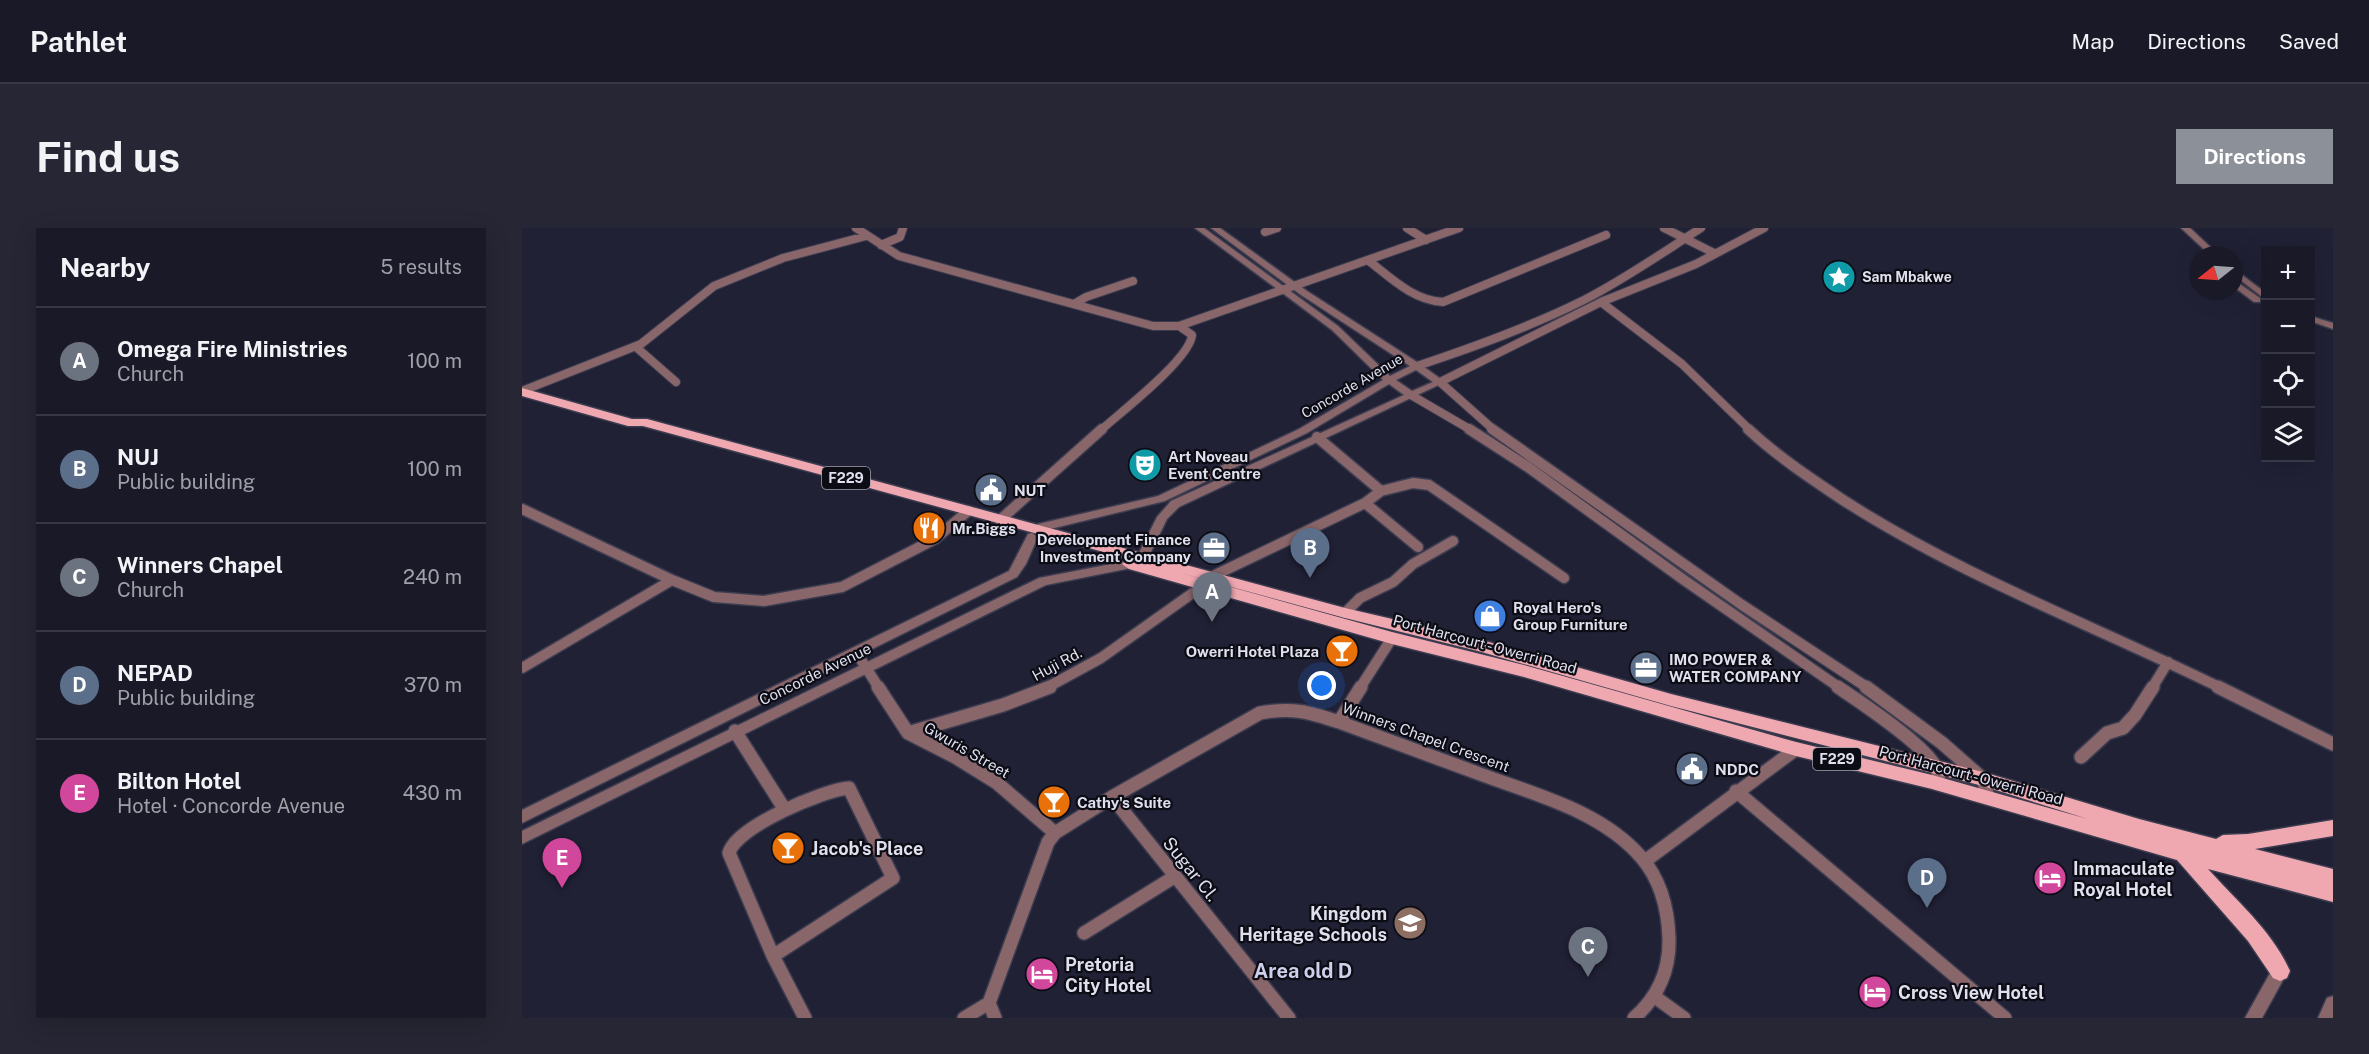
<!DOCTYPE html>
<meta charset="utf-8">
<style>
:root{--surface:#191928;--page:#262634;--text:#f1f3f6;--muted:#9fa0a8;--line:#373845;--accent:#8c9099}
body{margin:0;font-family:"Public Sans",sans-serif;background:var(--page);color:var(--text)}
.controls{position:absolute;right:18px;top:18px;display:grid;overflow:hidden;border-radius:0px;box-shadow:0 6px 24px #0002}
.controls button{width:54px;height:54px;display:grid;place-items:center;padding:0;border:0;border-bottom:2px solid var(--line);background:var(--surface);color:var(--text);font:30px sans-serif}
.compass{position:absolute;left:1667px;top:18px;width:54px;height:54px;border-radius:50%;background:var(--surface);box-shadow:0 6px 24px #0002;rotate:253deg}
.you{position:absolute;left:800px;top:458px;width:21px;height:21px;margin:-15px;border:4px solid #fff;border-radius:50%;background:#1a73e8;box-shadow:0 0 0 9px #1a73e833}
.badge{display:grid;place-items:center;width:39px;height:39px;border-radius:50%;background:var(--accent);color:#fff;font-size:20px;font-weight:700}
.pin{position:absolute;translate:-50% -50px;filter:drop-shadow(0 2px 3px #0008)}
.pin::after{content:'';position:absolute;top:32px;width:21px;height:18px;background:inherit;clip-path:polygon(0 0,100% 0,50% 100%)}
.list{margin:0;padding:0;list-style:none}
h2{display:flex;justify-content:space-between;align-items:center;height:78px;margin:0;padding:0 24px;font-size:26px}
h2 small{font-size:20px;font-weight:400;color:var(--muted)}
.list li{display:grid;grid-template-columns:39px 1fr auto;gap:18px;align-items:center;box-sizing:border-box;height:108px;padding:0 24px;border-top:2px solid var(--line)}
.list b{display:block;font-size:22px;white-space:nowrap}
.list p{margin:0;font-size:20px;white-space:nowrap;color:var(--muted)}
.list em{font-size:20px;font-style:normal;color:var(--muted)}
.icon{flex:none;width:33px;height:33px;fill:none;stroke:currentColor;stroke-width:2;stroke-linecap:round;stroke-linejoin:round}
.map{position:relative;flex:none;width:1811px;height:790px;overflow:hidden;border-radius:0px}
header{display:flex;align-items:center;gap:36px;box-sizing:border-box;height:84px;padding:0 30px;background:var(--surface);border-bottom:2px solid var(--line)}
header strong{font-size:28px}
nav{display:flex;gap:33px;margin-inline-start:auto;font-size:21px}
.intro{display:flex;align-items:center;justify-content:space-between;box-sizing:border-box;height:144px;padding:0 36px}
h1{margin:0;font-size:42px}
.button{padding:15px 27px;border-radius:0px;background:var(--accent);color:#fff;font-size:21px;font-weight:700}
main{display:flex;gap:36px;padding:0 36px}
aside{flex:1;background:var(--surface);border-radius:0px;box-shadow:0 6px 24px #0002}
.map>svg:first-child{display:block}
</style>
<header>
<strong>Pathlet</strong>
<nav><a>Map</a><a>Directions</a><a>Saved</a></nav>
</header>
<div class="intro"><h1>Find us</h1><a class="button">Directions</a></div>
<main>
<aside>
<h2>Nearby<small>5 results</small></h2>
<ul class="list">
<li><span class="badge" style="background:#6b7280">A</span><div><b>Omega Fire Ministries</b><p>Church</p></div><em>100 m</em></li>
<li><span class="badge" style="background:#5c6f8a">B</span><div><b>NUJ</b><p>Public building</p></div><em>100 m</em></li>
<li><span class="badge" style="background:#6b7280">C</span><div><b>Winners Chapel</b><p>Church</p></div><em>240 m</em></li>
<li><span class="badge" style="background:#5c6f8a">D</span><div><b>NEPAD</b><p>Public building</p></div><em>370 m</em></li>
<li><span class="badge" style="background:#d1479c">E</span><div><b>Bilton Hotel</b><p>Hotel · Concorde Avenue</p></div><em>430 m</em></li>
</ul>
</aside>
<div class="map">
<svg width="1811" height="790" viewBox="0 0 1811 790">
<rect width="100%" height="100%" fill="#212136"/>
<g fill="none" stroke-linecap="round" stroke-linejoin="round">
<defs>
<path id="minor-far2" d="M 334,0 L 377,28 L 631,98 L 657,98 L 670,107 C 668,131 599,184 579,202
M 885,0 L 904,12
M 1142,0 L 1192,25
M 743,4 L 755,0
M 359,17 L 378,9 L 381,0
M 847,33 C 870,51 891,72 921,74 L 1084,7
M 1079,74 L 1160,136 L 1228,202
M 552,76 L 564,69 L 611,53
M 657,98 L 937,0
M 114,119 L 154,154
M 895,138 C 952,119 1008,99 1062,72 C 1103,51 1140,25 1179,0
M 0,163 L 119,116 L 192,58 L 261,30 L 344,8
M 889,167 L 949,202
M 972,202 L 918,154 L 1079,74 L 1174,36 L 1242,0"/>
<path id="minor-far1" d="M 947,201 L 1006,239 L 1162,352 L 1318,460
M 970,201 L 1220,377 L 1346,460
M 1226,201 C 1255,228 1288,250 1321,272 C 1439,348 1573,398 1699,460
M 795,209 L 859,263 L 891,255 L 907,257 L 1042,350
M 843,275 L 896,319
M 0,281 L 150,352 L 192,369 L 242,373 L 320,359 L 413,311 L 446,283
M 478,292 L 580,201
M 691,348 L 843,275 L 859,263
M 823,385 L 838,370 L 871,354 L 891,336 L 931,313
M 334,424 L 357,460
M 0,440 L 150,352
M 524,460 L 579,430 L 682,357
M 838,460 L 870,410
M 1630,460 L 1646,434"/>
<path id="minor" d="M 356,459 L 386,505 L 433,529 L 475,555 L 533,605
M 1316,459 C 1338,474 1407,519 1415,542 C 1417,546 1416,552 1417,556
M 1344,459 L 1420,515 L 1461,551 L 1466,569
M 1696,459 L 1811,516
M 817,494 L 839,459
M 213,503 L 263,582
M 386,505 L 481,477 L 528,459
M 1559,529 L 1585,505 L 1601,500 L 1613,487 L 1631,459
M 327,560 L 371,650 L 251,728 L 207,625 C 214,599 301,562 327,560 Z
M 1214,563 L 1483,790
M 590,569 L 767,790
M 1123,633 L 1274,521
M 562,705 L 652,649
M 251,728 L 283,790
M 1133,769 L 1162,790
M 442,790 L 467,775
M 473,790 L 467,775 L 526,614 L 533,605 L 590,569 L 738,485 C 770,479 787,484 817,494 C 864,511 911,529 958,546 C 1014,567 1079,583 1119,629 C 1138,651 1146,681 1147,710 C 1148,742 1136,769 1112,790"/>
<path id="tertiary" d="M 673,0 L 682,0 L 816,98 L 868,148 L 888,138 L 779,67 L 689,0 L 698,0 L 785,63 L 898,136 L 923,154 L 657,279 L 645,291 L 625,332 L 617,332 L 615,329 L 635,289 L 649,273 L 882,167 L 867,156 L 785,205 L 643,273 L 516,304 L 512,303 L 511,300 L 516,296 L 636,268 L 777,201 L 861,152 L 810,102 ZM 894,142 L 911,154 L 890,163 L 874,152 Z
M 1659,0 L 1668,0 L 1697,27 L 1688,27 Z
M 1712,41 L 1744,65 L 1744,72 L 1712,47 Z
M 1712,52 L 1738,70 L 1738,74 L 1732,74 L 1712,59 Z
M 1788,88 L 1811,95 L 1811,101 L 1788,93 Z
M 510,305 L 516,309 L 504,336 L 495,349 L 0,595 L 0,582 L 487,343 L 506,306 Z
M 610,332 L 614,333 L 616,336 L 614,339 L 524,357 L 0,616 L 0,603 L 517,350 Z
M 1758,735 L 1764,738 L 1766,743 L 1740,790 L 1723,790 L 1752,738 Z
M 1811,768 L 1811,790 L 1796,790 L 1805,770 Z"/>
<path id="primary" d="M 0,160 L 110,191 L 125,191 L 823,380 L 956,411 L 1149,466 L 1461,544 L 1617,591 L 1694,611 L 1701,607 L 1726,606 L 1811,592 L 1811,608 L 1733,621 L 1811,641 L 1811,674 L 1686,641 C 1714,672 1751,704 1768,743 L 1765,750 L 1758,753 L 1751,750 L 1726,713 L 1655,632 L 1410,561 L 1274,528 L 1002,449 L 870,416 L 607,341 L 600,336 L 607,331 L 121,198 L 106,198 L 0,168 ZM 655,344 L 823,390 L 956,423 L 1149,478 L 1461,558 L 1566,591 L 1410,547 L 1274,514 L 1002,437 L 870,404 Z"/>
</defs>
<use href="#minor-far2" stroke="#3c3c50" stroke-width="10"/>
<use href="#minor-far1" stroke="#3c3c50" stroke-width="13"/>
<use href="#minor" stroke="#3c3c50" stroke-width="16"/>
<use href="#tertiary" stroke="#3c3c50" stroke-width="3"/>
<use href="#primary" stroke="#3c3c50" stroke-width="3"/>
<use href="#minor-far2" stroke="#89666a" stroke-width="8"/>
<use href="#minor-far1" stroke="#89666a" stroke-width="10"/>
<use href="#minor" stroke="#89666a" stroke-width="13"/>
<use href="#tertiary" fill="#89666a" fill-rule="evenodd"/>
<use href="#primary" fill="#efa8b0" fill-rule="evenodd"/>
</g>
<defs>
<symbol id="sight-disc" viewBox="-11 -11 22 22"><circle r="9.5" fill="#0f9aa8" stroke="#0c0c15"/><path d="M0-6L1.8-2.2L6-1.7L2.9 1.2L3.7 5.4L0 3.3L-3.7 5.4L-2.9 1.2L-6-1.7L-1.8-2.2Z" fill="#fff"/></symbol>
<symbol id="theatre-disc" viewBox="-11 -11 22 22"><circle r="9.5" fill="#0f9aa8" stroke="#0c0c15"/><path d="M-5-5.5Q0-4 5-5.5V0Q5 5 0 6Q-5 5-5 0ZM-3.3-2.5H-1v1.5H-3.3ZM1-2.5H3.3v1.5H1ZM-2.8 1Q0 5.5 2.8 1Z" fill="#fff"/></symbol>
<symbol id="civic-disc" viewBox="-11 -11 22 22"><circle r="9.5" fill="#5c6f8a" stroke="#0c0c15"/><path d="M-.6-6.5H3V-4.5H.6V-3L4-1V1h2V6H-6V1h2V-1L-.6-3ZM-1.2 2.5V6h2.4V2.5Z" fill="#fff"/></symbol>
<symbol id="restaurant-disc" viewBox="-11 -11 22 22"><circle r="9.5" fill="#e8710a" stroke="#0c0c15"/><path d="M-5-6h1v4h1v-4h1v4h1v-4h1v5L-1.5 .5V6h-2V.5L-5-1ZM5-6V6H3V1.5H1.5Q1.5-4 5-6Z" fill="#fff"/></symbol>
<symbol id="office-disc" viewBox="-11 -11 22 22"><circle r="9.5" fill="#5c6f8a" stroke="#0c0c15"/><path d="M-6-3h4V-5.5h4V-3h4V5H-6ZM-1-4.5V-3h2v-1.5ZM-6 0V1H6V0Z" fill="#fff"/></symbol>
<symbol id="shop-disc" viewBox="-11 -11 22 22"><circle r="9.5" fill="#3f7fe0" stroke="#0c0c15"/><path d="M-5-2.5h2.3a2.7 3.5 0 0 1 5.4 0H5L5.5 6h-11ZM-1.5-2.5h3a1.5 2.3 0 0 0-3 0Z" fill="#fff"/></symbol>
<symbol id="bar-disc" viewBox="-11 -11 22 22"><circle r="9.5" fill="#e8710a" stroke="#0c0c15"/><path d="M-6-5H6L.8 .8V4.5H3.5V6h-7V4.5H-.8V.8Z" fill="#fff"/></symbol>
<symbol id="hotel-disc" viewBox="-11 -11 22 22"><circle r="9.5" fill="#d1479c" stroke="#0c0c15"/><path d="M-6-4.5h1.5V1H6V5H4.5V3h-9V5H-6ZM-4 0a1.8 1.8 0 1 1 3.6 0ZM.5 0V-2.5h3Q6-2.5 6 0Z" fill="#fff"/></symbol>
<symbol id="school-disc" viewBox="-11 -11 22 22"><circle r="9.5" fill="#8d6e63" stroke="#0c0c15"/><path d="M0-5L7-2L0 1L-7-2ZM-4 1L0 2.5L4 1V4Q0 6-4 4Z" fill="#fff"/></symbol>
</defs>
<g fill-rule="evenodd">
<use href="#sight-disc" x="1298" y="30" width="38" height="38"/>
<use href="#theatre-disc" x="604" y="218" width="38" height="38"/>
<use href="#civic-disc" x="450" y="243" width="38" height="38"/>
<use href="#restaurant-disc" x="388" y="281" width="38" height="38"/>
<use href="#office-disc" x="673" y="301" width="38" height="38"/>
<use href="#shop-disc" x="949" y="369" width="38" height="38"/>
<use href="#bar-disc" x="801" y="404" width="38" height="38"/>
<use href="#office-disc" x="1105" y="421" width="38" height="38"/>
<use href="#civic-disc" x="1151" y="522" width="38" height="38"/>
<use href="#bar-disc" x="513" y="555" width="38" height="38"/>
<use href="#bar-disc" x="247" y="601" width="38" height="38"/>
<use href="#hotel-disc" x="1509" y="631" width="38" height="38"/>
<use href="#school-disc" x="869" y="676" width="38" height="38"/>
<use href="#hotel-disc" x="501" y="727" width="38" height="38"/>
<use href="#hotel-disc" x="1334" y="745" width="38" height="38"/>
</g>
<g text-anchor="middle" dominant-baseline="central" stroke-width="4.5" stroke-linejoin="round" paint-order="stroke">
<g font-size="14" font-weight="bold" fill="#dfdfee" stroke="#0c0c15" text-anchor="start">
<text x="1340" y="49">Sam Mbakwe</text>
</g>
<g font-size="14" fill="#dfdfee" stroke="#0c0c15">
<text transform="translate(830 158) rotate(-30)">Concorde Avenue</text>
</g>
<g fill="#0c0c15" stroke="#a0a0ad" stroke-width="1.5">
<rect x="300" y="239" width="48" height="22" rx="4.5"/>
<rect x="1291" y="520" width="48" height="22" rx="4.5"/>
</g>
<g font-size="14" font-weight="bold" fill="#dfdfee">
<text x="324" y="250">F229</text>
<text x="1315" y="531">F229</text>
</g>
<g font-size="15" font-weight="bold" fill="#dfdfee" stroke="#0c0c15" text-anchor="start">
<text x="646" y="228">Art Noveau<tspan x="646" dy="17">Event Centre</tspan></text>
<text x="492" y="262">NUT</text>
<text x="430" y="300">Mr.Biggs</text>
<text x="669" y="311" text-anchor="end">Development Finance<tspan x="669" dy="17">Investment Company</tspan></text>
<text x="991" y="379">Royal Hero's<tspan x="991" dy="17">Group Furniture</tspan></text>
<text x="797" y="423" text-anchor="end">Owerri Hotel Plaza</text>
<text x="1147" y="431">IMO POWER &amp;<tspan x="1147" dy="17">WATER COMPANY</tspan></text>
<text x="1193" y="541">NDDC</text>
<text x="555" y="574">Cathy's Suite</text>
</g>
<g font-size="15" fill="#dfdfee" stroke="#0c0c15">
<text transform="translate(963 416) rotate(15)">Port Harcourt - Owerri Road</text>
<text transform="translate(535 436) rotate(-28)">Huji Rd.</text>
<text transform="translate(293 446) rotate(-26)">Concorde Avenue</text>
<text transform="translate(904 509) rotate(20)">Winners Chapel Crescent</text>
<text transform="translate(445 522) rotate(30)">Gwuris Street</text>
<text transform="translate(1449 547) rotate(15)">Port Harcourt - Owerri Road</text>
</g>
<g font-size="18" font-weight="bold" fill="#dfdfee" stroke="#0c0c15" text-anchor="start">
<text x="289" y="620">Jacob's Place</text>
<text x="1551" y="640">Immaculate<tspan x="1551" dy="21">Royal Hotel</tspan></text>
<text x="865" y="685" text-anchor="end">Kingdom<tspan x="865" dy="21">Heritage Schools</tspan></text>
<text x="543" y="736">Pretoria<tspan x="543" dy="21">City Hotel</tspan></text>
<text x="1376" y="764">Cross View Hotel</text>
</g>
<g font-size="18" fill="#dfdfee" stroke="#0c0c15">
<text transform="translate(669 641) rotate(51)">Sugar Cl.</text>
</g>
<g font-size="20" font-weight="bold" fill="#ced0eb" stroke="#0c0c15">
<text x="781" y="743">Area old D</text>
</g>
</g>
</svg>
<div class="controls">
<button>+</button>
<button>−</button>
<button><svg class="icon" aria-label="locate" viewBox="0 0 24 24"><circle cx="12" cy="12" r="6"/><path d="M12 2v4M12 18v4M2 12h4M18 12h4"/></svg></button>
<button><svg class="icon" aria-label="layers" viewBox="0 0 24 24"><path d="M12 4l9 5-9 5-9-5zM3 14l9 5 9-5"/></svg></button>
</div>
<svg class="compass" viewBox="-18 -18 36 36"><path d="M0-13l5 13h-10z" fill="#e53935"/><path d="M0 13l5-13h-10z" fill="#9fa0a8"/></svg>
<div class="you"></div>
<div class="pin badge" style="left:690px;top:394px;background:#6b7280">A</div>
<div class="pin badge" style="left:788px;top:350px;background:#5c6f8a">B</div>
<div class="pin badge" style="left:1066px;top:749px;background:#6b7280">C</div>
<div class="pin badge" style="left:1405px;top:680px;background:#5c6f8a">D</div>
<div class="pin badge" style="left:40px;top:660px;background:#d1479c">E</div>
</div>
</main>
